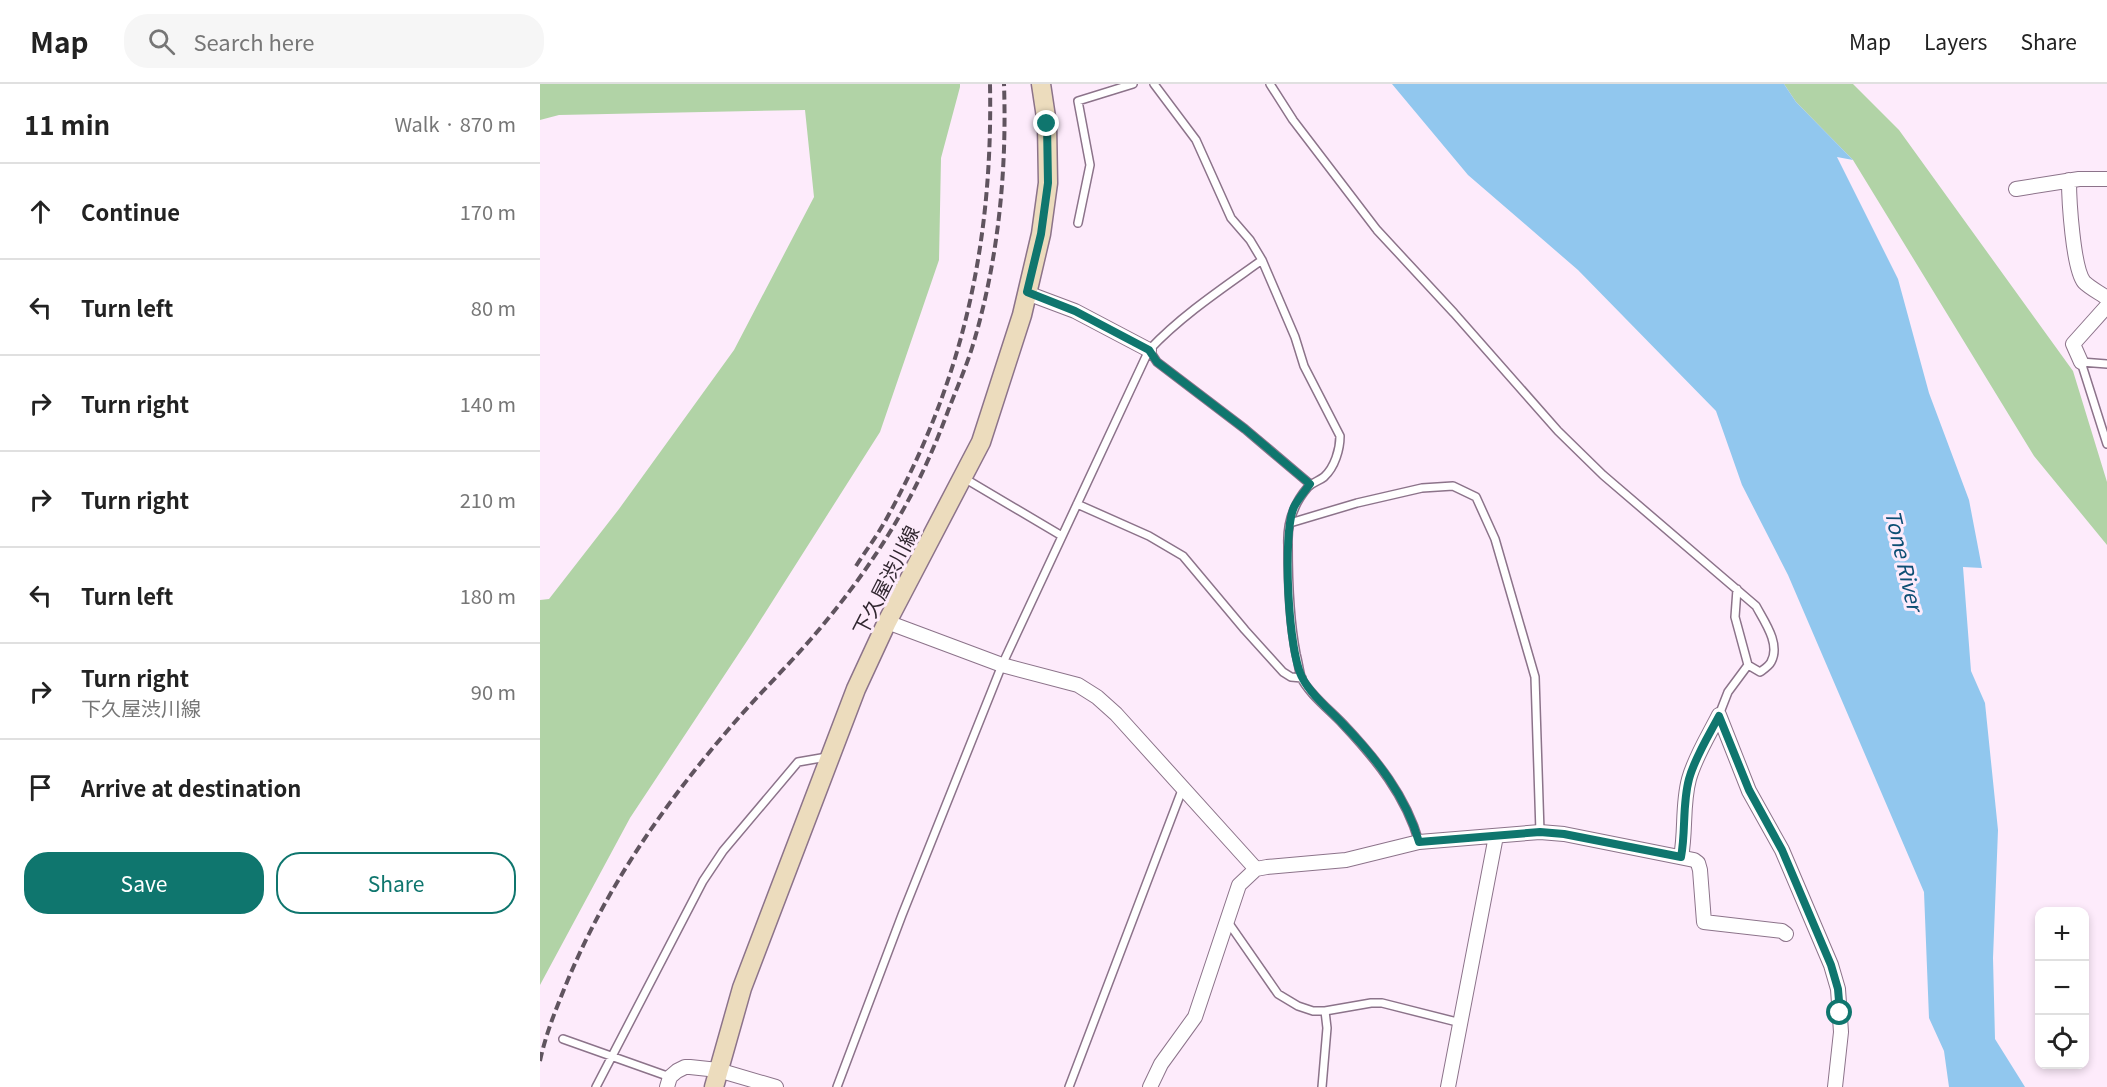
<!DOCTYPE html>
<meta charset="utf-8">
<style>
:root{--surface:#fff;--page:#f6f6f6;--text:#222;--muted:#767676;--line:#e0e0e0;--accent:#0f766e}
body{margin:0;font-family:Georgia,"Noto Sans JP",serif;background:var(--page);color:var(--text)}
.controls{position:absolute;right:18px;bottom:18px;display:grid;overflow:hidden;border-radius:12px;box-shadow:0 3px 9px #0003}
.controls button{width:54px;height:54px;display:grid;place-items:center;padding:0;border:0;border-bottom:2px solid var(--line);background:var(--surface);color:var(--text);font:30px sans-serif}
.stop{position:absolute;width:18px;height:18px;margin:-14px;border:4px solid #0f766e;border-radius:50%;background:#fff}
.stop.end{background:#0f766e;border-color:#fff;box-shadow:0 2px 6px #0008}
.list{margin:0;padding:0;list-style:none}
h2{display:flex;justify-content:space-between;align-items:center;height:78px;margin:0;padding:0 24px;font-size:26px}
h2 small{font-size:20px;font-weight:400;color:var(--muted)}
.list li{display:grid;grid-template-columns:39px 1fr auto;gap:18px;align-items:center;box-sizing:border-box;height:96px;padding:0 24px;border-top:2px solid var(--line)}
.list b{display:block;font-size:22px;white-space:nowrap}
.list p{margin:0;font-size:20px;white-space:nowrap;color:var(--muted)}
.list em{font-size:20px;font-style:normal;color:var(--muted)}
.actions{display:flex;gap:12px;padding:18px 24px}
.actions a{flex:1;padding:14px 0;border:2px solid var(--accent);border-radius:24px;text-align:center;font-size:21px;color:var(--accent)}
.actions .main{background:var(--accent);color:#fff}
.icon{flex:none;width:33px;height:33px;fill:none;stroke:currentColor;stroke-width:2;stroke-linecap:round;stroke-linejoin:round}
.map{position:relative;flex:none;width:1567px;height:1003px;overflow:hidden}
header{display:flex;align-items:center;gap:36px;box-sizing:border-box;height:84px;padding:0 30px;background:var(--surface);border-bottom:2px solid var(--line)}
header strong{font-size:28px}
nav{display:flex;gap:33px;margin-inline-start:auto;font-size:21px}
.search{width:420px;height:54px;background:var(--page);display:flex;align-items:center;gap:15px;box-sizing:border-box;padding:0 21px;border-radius:24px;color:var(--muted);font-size:22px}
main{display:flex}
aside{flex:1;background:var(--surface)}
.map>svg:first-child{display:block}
</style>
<header>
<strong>Map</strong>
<div class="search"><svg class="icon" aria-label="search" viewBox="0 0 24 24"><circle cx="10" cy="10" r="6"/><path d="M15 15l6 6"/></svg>Search here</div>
<nav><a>Map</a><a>Layers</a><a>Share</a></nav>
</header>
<main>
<aside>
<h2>11 min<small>Walk · 870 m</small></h2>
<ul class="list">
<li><svg class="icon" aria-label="ahead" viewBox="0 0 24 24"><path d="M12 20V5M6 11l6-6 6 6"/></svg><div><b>Continue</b></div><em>170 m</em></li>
<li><svg class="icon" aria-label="left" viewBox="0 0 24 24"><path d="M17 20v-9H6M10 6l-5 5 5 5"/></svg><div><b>Turn left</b></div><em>80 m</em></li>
<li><svg class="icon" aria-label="right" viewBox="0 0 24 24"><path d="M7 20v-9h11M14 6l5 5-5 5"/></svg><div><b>Turn right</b></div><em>140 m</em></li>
<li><svg class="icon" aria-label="right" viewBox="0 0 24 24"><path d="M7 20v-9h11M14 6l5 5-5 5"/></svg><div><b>Turn right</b></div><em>210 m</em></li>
<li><svg class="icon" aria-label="left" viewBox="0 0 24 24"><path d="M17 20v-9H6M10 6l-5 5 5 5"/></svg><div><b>Turn left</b></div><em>180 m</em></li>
<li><svg class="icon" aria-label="right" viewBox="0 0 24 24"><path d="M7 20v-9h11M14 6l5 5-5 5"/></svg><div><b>Turn right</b><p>下久屋渋川線</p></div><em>90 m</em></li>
<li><svg class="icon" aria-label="arrive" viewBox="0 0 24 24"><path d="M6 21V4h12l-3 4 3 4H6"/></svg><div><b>Arrive at destination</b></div></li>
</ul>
<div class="actions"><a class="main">Save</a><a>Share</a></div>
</aside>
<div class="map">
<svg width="1567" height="1003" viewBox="0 0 1567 1003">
<rect width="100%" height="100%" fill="#fdebfb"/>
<path fill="#b1d3a6" d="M 0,0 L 420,0 L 420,3 L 401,74 L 399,176 L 340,348 L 211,551 L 90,734 L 0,901 L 0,516 L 9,515 L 79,425 L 194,266 L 274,113 L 265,26 L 19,31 L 0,36 Z
M 1244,0 L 1313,0 L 1359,46 L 1533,287 L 1567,398 L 1567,461 L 1494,372 L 1313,76 L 1256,18 Z"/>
<path fill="#91c7ee" d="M 852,0 L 1244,0 L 1256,18 L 1313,76 L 1297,73 L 1358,195 L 1389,309 L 1429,416 L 1442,484 L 1423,483 L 1431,587 L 1445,619 L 1458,746 L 1453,874 L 1455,955 L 1485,1003 L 1409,1003 L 1404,967 L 1389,934 L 1384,808 L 1248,491 L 1202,401 L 1176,327 L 1038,186 L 928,91 Z"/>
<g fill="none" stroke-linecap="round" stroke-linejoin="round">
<defs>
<path id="lane" d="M 614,0 L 656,56 L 691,134 L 710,156 L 722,176 L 755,253 L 764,282 L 800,352 C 800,365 795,383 784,393 C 779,397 773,398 768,403 C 754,419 747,439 748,461 C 748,498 749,534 756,570 C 758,577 759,586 761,593 C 767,608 792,628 803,640 C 836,675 866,712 879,758
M 730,0 L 753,36 L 837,146 L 914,229 L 1018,347 L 1063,391 L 1216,522 C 1224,537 1241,560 1231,578 C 1229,582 1224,585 1220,588 L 1208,581
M 538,139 L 550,81 L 538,17 L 593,0
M 609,266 L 617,278 L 705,345 L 770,400
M 1567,280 L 1541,278 L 1567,360
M 424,394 L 522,452
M 537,420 L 609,452 L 643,472 L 705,546 L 743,588 L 751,593 L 762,594
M 750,439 L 817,419 L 882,404 L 913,402 L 936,413 L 955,455 L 995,593 L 1000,748
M 1179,631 L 1188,608 L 1208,581 L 1195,533 L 1197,505
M 688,838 L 738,910 L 758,922 L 773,927 L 785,927 L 787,944 L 782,1003
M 785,927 L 831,919 L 842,919 L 921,939
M 23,955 L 130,993
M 56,1003 L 163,797 L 183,767 L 258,678 L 287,673
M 297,1003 L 362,831 L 462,581 L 609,266 C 642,231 683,204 722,176
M 529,1003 L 642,706"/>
<path id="street" d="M 1529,96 C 1529,116 1533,184 1544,198 C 1550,204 1560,209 1567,214
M 1476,105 L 1539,95 L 1567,95
M 487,209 L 535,227 L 609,266
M 1541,278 L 1533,260 L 1567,222
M 347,538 L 462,581 L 538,601 L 557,613 L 576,630 L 716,785
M 1179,631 L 1209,707 L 1242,766 L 1291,881 L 1298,905 L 1301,948 L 1295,1003
M 1141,773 C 1146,747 1142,721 1149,695 C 1155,673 1169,651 1179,631
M 127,1003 L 130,993 L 137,987 L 145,983 L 150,983 L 178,986 L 236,1003
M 610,1003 L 621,980 L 655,933 L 699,801 L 716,785 L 727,783 L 806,776 L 879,758 L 1000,748 L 1024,750 L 1154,776 L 1158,779 L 1160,786 L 1164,838 L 1242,847 L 1246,850
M 908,1003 L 956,752"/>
<path id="secondary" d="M 174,1003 L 202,904 L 316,605 L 347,538 L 441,358 L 482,231 L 501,150 L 508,99 L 507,40 L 501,0"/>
</defs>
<use href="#lane" stroke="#8c738a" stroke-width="10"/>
<use href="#street" stroke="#8c738a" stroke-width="16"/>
<use href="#secondary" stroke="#8c738a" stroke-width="21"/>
<use href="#lane" stroke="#fff" stroke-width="7"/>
<use href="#street" stroke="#fff" stroke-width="14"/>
<use href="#secondary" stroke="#ecdcbd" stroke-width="18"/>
<path stroke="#60545f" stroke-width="4" stroke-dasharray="9 4.5" stroke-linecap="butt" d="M 316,482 C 327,465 339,449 348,432 C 424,294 453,157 450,0
M 0,977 C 6,949 16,925 27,898 C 66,804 122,723 188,646 C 214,615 244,586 271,555 C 302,519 332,479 356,438 C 377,403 394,365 408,327 C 416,306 425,286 432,264 C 458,179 467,89 464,0"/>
</g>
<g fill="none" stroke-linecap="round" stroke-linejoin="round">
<path stroke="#0f766e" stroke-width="8" d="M 507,40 L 508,99 L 501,150 L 487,208 L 535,227 L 609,266 L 617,278 L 705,345 L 770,400 C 765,407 758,415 754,423 C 742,449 748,571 763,595 C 772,612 790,626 803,640 C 836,674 866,712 879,758 L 1000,748 L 1024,750 L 1141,773 C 1146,747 1142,721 1149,695 C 1155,673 1169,651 1179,632 L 1209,706 L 1242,766 L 1291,881 L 1298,905 L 1300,929"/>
</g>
<g text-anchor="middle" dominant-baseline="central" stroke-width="6" stroke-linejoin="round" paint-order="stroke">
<g font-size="20" fill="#312730" stroke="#fdebfb">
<text transform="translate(345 496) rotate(-63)">下久屋渋川線</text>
</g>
<g font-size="21" font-style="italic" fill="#0d4e74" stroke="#fdebfb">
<text transform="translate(1365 476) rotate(77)">Tone River</text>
</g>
</g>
</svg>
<div class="controls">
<button>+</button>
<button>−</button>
<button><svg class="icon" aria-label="locate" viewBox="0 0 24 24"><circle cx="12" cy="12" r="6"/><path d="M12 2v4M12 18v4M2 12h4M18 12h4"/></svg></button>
</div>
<div class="stop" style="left:1300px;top:929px"></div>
<div class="stop end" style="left:507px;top:40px"></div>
</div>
</main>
